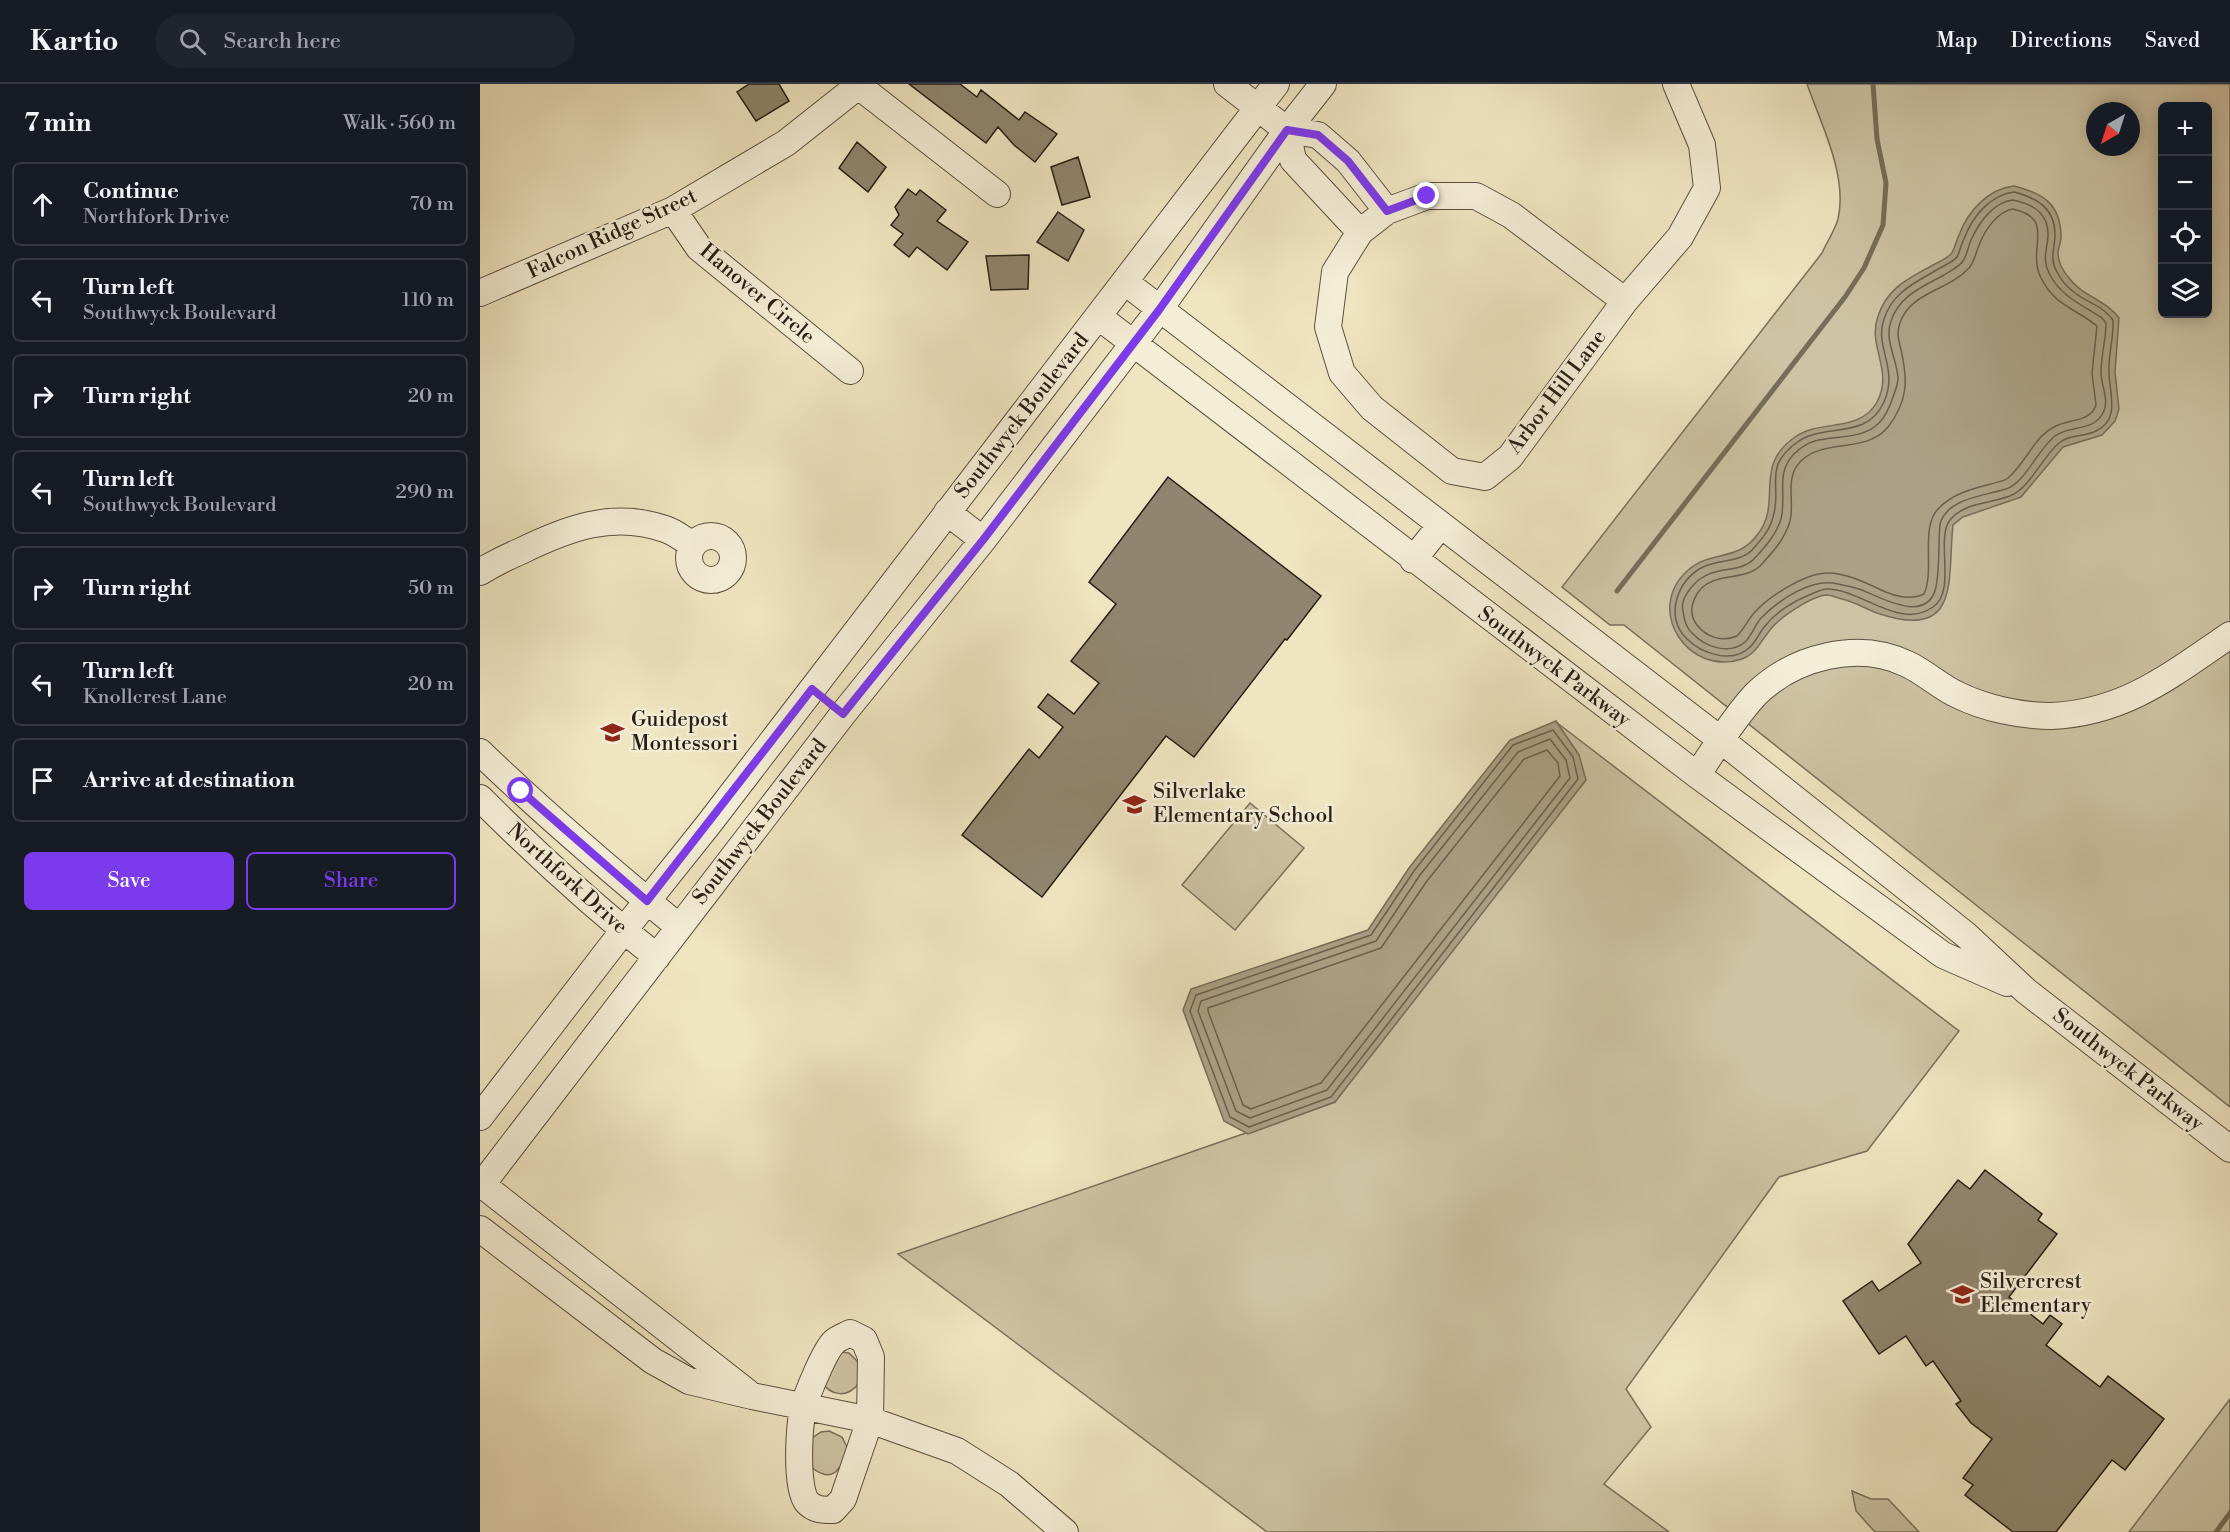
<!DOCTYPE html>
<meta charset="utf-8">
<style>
:root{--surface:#171b24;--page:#20242c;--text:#f1f3f6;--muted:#9ea1a6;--line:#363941;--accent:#7c3aed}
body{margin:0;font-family:"Libre Bodoni",serif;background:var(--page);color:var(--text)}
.controls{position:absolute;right:18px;top:18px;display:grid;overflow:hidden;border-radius:9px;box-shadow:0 3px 15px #0003}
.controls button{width:54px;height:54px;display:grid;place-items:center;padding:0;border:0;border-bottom:2px solid var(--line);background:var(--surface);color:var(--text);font:30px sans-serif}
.compass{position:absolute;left:1606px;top:18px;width:54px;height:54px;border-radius:50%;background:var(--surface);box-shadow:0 3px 15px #0003;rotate:219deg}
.stop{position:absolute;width:18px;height:18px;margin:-14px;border:4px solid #7c3aed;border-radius:50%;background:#fff}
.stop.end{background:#7c3aed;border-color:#fff;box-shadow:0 2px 6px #0008}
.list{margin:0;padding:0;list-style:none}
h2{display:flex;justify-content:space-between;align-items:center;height:78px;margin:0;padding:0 24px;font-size:26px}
h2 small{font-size:20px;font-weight:400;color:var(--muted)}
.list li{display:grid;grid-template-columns:39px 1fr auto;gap:18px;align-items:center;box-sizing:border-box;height:84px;margin:0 12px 12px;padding:0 12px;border:2px solid var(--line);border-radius:9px}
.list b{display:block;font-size:22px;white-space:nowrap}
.list p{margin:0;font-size:20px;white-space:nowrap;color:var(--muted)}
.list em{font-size:20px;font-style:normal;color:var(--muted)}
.actions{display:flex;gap:12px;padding:18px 24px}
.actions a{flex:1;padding:14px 0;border:2px solid var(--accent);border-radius:9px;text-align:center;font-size:21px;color:var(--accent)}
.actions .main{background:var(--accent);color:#fff}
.icon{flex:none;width:33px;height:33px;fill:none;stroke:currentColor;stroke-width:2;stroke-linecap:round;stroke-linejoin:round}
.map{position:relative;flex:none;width:1750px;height:1448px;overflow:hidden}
header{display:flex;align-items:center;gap:36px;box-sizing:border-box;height:84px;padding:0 30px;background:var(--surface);border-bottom:2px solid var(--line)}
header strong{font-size:28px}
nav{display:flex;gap:33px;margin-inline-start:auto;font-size:21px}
.search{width:420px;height:54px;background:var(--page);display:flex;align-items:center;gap:15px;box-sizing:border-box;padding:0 21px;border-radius:33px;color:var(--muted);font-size:22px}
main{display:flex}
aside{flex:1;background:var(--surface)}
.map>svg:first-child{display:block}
</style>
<header>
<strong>Kartio</strong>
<div class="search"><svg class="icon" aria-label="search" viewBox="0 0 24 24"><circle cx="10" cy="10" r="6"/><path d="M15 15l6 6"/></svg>Search here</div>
<nav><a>Map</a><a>Directions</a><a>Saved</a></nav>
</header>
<main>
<aside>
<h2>7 min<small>Walk · 560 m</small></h2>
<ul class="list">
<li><svg class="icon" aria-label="ahead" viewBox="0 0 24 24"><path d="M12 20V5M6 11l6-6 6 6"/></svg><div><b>Continue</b><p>Northfork Drive</p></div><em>70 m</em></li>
<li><svg class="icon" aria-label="left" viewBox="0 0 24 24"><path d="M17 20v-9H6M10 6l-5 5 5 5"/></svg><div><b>Turn left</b><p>Southwyck Boulevard</p></div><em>110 m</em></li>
<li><svg class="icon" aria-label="right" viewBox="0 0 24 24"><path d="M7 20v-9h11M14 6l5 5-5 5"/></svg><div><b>Turn right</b></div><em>20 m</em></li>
<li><svg class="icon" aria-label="left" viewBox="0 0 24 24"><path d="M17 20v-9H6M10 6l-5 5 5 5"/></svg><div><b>Turn left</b><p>Southwyck Boulevard</p></div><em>290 m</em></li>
<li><svg class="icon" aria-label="right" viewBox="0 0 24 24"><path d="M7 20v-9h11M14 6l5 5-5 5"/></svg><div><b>Turn right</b></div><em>50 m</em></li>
<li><svg class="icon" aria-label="left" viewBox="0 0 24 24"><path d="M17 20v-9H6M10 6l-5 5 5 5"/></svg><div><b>Turn left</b><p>Knollcrest Lane</p></div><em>20 m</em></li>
<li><svg class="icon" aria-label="arrive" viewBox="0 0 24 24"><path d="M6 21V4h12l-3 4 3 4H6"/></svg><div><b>Arrive at destination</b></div></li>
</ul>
<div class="actions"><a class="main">Save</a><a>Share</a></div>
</aside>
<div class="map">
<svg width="1750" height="1448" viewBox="0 0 1750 1448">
<rect width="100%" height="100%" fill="#f0e5c1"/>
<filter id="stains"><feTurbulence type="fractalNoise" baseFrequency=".00333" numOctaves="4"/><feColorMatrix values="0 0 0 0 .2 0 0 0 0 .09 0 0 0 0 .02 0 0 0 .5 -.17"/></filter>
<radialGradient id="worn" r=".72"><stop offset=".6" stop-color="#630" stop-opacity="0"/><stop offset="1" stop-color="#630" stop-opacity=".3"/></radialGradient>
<path fill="#cec3a4" stroke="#7a705c" stroke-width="1.5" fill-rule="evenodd" d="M 1327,0 L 1750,0 L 1750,1023 L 1144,541 L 1130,541 L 1082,503 L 1342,169 C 1347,158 1355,146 1358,135 C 1368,92 1341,40 1327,0 ZM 1682,22 L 1728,22 L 1728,230 L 1682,230 ZM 1615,27 L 1651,27 L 1651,63 L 1615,63 Z
M 1076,638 L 1479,947 L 1387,1067 L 1299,1093 L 1146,1305 L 1171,1343 L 1124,1400 L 1189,1448 L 787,1448 L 418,1170 L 855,1018 L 1099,671 Z
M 770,719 L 824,764 L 755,846 L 702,801 Z
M 362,1268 L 369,1269 L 379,1279 L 379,1299 C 368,1314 351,1313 341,1297 Z
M 1750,1315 L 1750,1448 L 1649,1448 Z
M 349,1347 L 362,1353 L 368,1365 C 361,1385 353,1401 331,1383 L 329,1356 L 341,1348 Z
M 1372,1407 L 1391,1415 L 1408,1415 L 1439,1448 L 1395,1448 L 1376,1427 Z"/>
<path fill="#aca187" stroke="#776d59" stroke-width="1.5" d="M 1534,102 C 1562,109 1580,119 1581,151 C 1582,157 1578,163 1578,169 C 1578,179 1583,187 1589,194 C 1602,212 1626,216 1639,234 L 1635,288 L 1639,325 L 1635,337 L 1622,351 L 1583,363 L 1541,413 L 1483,433 L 1473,441 C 1467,493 1482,557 1400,530 C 1387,526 1376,518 1362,515 C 1358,514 1351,511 1347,511 C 1331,512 1299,534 1290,546 C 1281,557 1276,570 1262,575 C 1209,593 1164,527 1207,487 C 1231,465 1257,479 1278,450 C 1303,417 1272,383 1315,353 C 1340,335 1380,349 1397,318 C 1414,286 1387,263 1398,232 C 1408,203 1428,195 1453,181 C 1459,178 1466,175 1471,170 C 1475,165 1476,157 1479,151 C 1488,127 1508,105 1534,102 Z
M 1076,637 L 1099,671 L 1106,696 L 855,1018 L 768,1050 L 744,1037 L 703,926 L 711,905 L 888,846 L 929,784 L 1030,656 Z"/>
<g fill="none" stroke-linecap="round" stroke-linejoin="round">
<path stroke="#6a604e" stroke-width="1.5" d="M 1534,108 C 1557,114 1575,124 1575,151 C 1575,164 1569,175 1577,188 C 1581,196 1588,204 1595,209 C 1608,219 1623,222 1633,236 C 1634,254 1628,271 1629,288 C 1629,309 1641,335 1616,347 C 1605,353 1589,350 1579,359 C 1563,372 1550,404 1530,412 C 1511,419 1483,419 1470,436 C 1455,455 1477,507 1453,523 C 1419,547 1382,505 1347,505 C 1342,505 1334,509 1329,511 C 1314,517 1296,528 1286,541 C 1280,547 1277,556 1271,562 C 1253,581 1222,570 1206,554 C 1184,532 1198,495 1223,483 C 1239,475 1259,479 1272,466 C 1281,456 1290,446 1293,433 C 1303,402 1281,383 1319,357 C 1347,339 1387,356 1404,318 C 1419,284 1394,263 1404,235 C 1413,207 1437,198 1460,184 C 1465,181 1473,178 1477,173 C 1480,168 1481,160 1484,155 C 1492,133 1510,111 1534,108 Z
M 1533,116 C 1553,120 1569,129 1568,152 C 1567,166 1562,176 1569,189 C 1580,212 1602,221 1622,234 L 1626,239 C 1626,255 1621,272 1621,289 C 1621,301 1630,317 1623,329 C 1613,348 1590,341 1575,352 C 1558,365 1545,399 1526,405 C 1504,412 1467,414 1460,440 C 1458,461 1460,483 1456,503 C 1448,540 1403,515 1382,506 C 1374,503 1366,502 1358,500 C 1332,493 1299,516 1281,534 C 1275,541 1272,551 1265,558 C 1249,572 1224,562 1212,549 C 1206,544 1204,535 1203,527 C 1201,518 1205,512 1210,505 C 1230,478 1257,492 1274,475 C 1285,463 1296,451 1301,435 C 1307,412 1295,389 1314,370 C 1319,365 1328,359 1335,357 C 1355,351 1382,356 1399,339 C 1406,332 1410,322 1413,313 C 1415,307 1418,301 1418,294 C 1417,275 1404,256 1411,237 C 1419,212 1442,203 1464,191 C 1470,187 1479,183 1483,177 C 1488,170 1488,161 1492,154 C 1500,137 1514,118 1533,116 Z
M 1533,125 C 1577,135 1546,164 1561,194 C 1575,222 1595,224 1617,242 L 1612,289 L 1616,321 C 1611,338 1588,335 1574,343 C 1554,353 1545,380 1528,394 C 1523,398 1516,398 1511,400 C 1491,405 1472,410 1458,425 C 1440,444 1455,486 1444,510 C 1429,517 1413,512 1399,505 C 1384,498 1363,488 1346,489 C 1324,490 1288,513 1274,529 C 1268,536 1264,545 1257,552 C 1243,558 1227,554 1217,541 C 1205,526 1216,503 1233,497 C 1248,491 1267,494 1280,482 C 1292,469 1305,455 1310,437 C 1315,417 1304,393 1321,377 C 1344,354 1386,370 1408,343 C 1428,317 1428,296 1421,266 C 1419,257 1416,249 1420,239 C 1430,208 1468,207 1489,184 C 1495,177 1496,167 1500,159 C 1505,146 1518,127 1533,125 Z
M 1073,646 L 1093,673 L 1098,695 L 851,1013 L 769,1043 L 750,1033 L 710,927 L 716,911 L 891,851 L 934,787 L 1033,661 Z
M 1070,655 L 1086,676 L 1090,694 L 847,1006 L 770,1034 L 756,1027 L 718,927 L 721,917 L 896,857 L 940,791 L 1038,668 Z
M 1067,666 L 1078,679 L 1080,692 L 841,999 L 771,1025 L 763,1021 L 728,927 L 728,924 L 901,864 L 947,797 L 1044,675 Z"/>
<path stroke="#776d59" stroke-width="5" d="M 1137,507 L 1365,213 L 1384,184 L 1403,141 L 1406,99 L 1397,55 L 1393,0
M 1736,1448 L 1750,1429"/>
</g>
<path fill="#90856e" stroke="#271e15" stroke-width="1.5" d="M 269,0 L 299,0 L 309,17 L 276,37 L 257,8 Z
M 429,0 L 480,0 L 497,13 L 501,6 L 539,36 L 545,28 L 577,50 L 555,78 L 534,61 L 518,43 L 506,59 Z
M 377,58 L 406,83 L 388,108 L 359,84 Z
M 598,73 L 610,113 L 582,121 L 571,83 Z
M 428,105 L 436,111 L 440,106 L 466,126 L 457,137 L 488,158 L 467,186 L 437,163 L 429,173 L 414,161 L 423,150 L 411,141 L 419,131 L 415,123 Z
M 578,128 L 604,146 L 588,177 L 557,158 Z
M 549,171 L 548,205 L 511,206 L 506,172 Z
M 688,393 L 841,512 L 807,556 L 805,555 L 714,673 L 686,652 L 562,813 L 482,751 L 549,665 L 559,674 L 583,643 L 558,623 L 568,610 L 594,630 L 619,599 L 591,577 L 636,520 L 609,498 Z
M 1505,1086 L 1562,1130 L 1558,1136 L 1577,1150 L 1529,1213 L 1563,1240 L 1570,1231 L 1582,1240 L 1566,1261 L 1620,1303 L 1628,1292 L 1684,1335 L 1645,1386 L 1632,1376 L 1576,1448 L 1533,1448 L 1485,1411 L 1493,1401 L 1483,1394 L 1512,1355 L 1491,1339 L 1476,1320 L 1481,1317 L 1453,1277 L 1446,1282 L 1426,1252 L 1399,1270 L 1363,1217 L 1392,1197 L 1399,1207 L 1441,1179 L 1428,1160 L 1478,1096 L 1490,1105 Z"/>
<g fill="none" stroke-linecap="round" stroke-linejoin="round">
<defs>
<path id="minor" d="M 376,0 L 517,110
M 747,0 L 807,46 L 838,51 L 868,77 L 907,127
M 807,46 L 813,76 L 880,148
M 193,126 L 219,164 L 370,287
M 645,198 L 1241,656 L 1486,851 L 1546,907 L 1750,1065
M 0,209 L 193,126 L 306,59 L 378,2
M 1145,217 L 1031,131 L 996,112 L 947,112 L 907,127 L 880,148 L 855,188 L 848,243 L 862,289 L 892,324 L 972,387 L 1005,393 L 1030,373 L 1145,217 L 1200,153 L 1227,104 L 1222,61 L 1196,0
M 619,233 L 1217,691 L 1463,871 L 1527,899
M 467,428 L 503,456
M209 474a22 22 0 1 1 44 0a22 22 0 1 1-44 0Z
M 933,476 L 960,442
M 0,488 C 13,480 27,473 41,467 C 88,444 133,427 185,445 C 195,448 204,456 213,461
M 0,668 C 63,729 131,787 199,843
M 1217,691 C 1234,666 1255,632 1276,610 C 1314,573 1378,556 1427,580 C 1445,588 1460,603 1478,611 C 1504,624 1541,632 1571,632 C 1645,629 1691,591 1750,551
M 0,714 C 56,770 114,823 177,873
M 0,1033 L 144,846 L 228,741 L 796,0
M 0,1099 L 267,1308
M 0,1103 L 363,630 L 503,456 L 679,226 L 807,46 L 843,0
M 0,1145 L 173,1277 L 209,1297 L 272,1312 L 390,1336 L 477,1367 L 529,1400 L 585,1448
M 370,1249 L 384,1256 L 391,1273 L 390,1336 L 363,1415 L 353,1426 C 343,1426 334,1426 327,1418 C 315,1403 319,1340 324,1321 C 328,1308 345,1266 354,1258 C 358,1254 365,1252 370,1249 Z"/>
</defs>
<use href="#minor" stroke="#595040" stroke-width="28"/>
<use href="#minor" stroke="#f5eed7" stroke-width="26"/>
</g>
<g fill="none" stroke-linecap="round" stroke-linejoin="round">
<path stroke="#7c3aed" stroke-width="8" d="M 41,707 L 167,817 L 332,605 L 363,630 L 503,456 L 679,226 L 807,46 L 838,51 L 868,77 L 907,127 L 947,112"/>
</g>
<defs>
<symbol id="school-bare" viewBox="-9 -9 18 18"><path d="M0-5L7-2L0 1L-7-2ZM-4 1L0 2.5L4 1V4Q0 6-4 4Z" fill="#8f2418" stroke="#f5eed7" stroke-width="2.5" paint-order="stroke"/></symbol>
</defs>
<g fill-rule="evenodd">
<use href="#school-bare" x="116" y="632" width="33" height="33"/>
<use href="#school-bare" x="638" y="704" width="33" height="33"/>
<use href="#school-bare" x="1466" y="1194" width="33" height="33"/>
</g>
<g text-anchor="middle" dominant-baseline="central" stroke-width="5" stroke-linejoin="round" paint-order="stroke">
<g font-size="21" fill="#271e15" stroke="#f5eed7">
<text transform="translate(132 150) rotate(-25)">Falcon Ridge Street</text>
<text transform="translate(277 210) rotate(40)">Hanover Circle</text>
<text transform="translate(1077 308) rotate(-53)">Arbor Hill Lane</text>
<text transform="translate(542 332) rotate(-52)">Southwyck Boulevard</text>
<text transform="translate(1074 583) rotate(37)">Southwyck Parkway</text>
<text transform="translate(280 738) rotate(-52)">Southwyck Boulevard</text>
<text transform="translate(87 795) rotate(42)">Northfork Drive</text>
<text transform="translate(1648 986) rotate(38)">Southwyck Parkway</text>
</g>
<g font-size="21" fill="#271e15" stroke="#f5eed7" text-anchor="start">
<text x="151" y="636">Guidepost<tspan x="151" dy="24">Montessori</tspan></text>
<text x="673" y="708">Silverlake<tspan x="673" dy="24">Elementary School</tspan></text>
<text x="1500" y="1198">Silvercrest<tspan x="1500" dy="24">Elementary</tspan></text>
</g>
</g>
<rect width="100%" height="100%" filter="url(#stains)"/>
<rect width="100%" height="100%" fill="url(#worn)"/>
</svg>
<div class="controls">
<button>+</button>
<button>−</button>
<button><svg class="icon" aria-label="locate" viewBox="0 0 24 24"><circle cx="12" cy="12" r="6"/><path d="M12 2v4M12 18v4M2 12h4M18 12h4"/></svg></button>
<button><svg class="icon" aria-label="layers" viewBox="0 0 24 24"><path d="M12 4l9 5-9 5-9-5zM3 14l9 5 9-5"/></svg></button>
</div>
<svg class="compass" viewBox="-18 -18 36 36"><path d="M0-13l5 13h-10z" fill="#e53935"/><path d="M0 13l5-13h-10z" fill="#9ea1a6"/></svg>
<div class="stop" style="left:41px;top:707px"></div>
<div class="stop end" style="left:947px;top:112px"></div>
</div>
</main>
